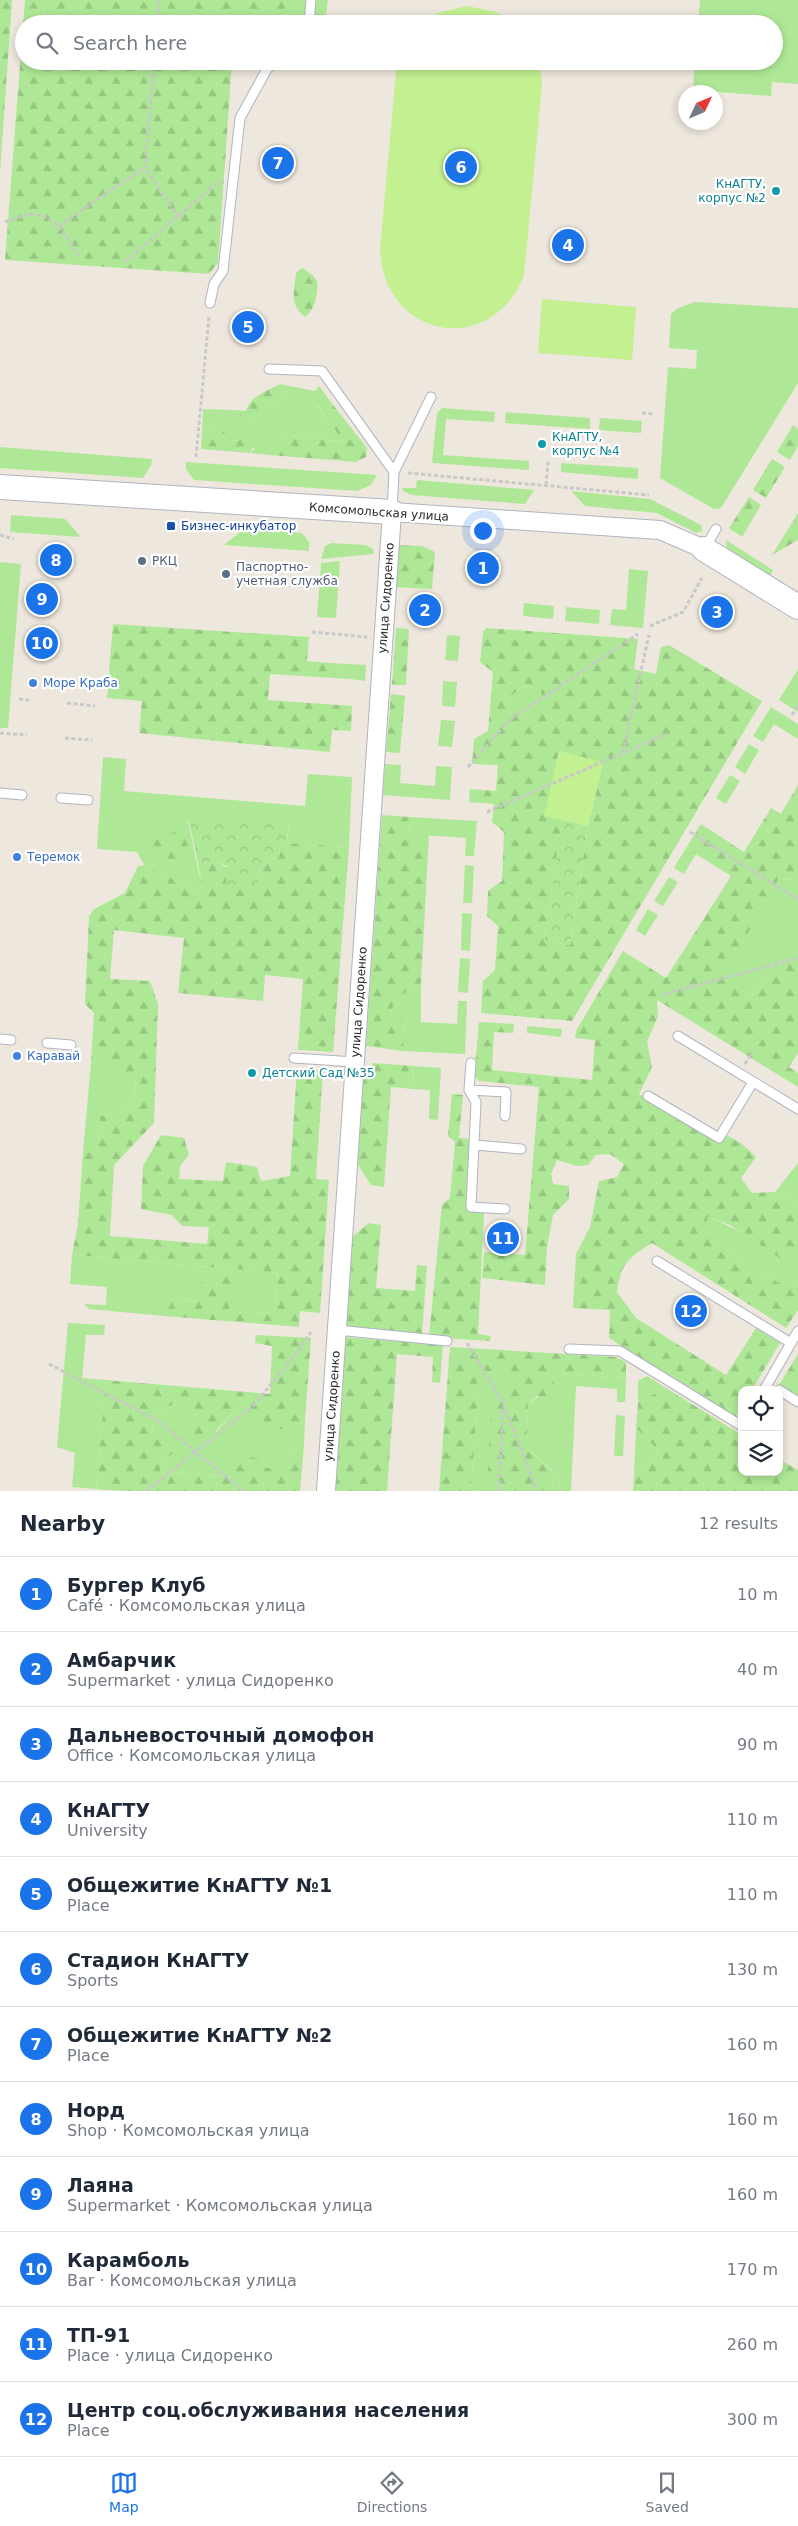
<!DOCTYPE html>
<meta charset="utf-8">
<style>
:root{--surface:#fff;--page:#f6f6f7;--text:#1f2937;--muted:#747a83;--line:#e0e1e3;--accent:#1a73e8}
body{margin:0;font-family:"DejaVu Sans",sans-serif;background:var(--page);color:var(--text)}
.controls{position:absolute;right:15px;bottom:15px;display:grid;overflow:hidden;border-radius:10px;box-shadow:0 2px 8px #0003}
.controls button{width:45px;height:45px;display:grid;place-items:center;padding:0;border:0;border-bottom:1px solid var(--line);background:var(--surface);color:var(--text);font:25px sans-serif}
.compass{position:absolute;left:678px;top:85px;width:45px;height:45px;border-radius:50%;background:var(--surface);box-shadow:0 2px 8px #0003;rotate:46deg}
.you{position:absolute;left:482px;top:530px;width:18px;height:18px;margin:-12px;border:4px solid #fff;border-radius:50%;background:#1a73e8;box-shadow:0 0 0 8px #1a73e833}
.badge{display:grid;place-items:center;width:32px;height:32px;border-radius:50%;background:var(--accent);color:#fff;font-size:16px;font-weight:700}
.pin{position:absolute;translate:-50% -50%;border:2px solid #fff;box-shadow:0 1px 5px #0006}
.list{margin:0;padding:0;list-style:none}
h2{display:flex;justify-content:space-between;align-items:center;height:65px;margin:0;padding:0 20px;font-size:21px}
h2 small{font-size:16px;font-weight:400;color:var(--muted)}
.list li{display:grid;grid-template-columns:32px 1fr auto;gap:15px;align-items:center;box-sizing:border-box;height:75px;padding:0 20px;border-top:1px solid var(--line)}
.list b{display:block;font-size:19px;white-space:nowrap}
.list p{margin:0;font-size:16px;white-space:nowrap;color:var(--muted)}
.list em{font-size:16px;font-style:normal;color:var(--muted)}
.icon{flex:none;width:28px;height:28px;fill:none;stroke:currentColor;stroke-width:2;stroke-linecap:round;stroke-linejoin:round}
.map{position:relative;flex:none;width:798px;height:1491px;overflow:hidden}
.search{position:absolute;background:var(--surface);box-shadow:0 2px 8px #0003;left:15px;right:15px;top:15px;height:55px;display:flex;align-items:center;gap:12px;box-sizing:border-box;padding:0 18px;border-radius:28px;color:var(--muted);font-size:19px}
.sheet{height:965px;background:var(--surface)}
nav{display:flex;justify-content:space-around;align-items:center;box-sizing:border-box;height:70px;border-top:1px solid var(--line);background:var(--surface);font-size:14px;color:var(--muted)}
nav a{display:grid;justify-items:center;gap:2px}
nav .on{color:var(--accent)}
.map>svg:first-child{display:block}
</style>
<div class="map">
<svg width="798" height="1491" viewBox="0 0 798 1491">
<defs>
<pattern id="forest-firs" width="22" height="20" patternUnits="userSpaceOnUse" patternTransform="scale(1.25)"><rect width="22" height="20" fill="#aee896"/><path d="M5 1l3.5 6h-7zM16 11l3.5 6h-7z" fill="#96c781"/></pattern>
<pattern id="park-crowns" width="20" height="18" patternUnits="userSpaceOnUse" patternTransform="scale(1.25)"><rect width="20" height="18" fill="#aee896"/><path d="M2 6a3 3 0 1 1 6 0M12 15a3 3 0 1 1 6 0" fill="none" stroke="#96c781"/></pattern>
</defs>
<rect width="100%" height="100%" fill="#eee7dd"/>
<path fill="#aee896" d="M 700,0 L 798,0 L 798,84 L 772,82 L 771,96 L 693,90 L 695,61 L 774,61 L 774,24 L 698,24 Z
M 695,302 L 798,308 L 798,383 L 721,508 L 714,509 L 660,478 L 668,367 L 696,369 L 697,350 L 669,348 L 671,314 L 678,308 Z
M 280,384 L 315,391 L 319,386 L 327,397 L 317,406 L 345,442 L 282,435 L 269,447 L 270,455 L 250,453 L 255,448 L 239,441 L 227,440 L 213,424 L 202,434 L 203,409 L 234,410 L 245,420 L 259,416 L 266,407 L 278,402 L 284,396 Z
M 442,408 L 495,412 L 494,422 L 446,419 L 443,455 L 529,461 L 529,470 L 432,463 L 437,413 Z
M 506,412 L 590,418 L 590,429 L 505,423 Z
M 600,418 L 642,421 L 641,433 L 599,430 Z
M 0,447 L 152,459 L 151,465 L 143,478 L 0,468 Z
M 186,462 L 377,475 L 371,485 L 357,491 L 194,480 L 186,469 Z
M 561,463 L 638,468 L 638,479 L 561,472 Z
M 417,480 L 534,490 L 525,504 L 412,495 L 403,491 L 402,488 L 416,488 Z
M 571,491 L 650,499 L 701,525 L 702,531 L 696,533 L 657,513 L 585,506 Z
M 11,515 L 65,519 L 81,537 L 10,532 Z
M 245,528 L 302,533 L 309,542 L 309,551 L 224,545 Z
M 726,540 L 773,570 L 770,576 L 727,548 Z
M 331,543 L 366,545 L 373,549 L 374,554 L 321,559 L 325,546 Z
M 340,561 L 336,618 L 317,617 L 321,563 Z
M 0,562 L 21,564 L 8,728 L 0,728 Z
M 629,569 L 648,571 L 643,628 L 610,625 L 612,609 L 626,610 Z
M 524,603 L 554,606 L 553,619 L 523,616 Z
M 566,607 L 600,610 L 599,624 L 565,621 Z
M 447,635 L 460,636 L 458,661 L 445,660 Z
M 331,663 L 366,665 L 365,681 L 351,679 Z
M 798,669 L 798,712 L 779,700 Z
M 443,681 L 457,682 L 455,707 L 442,706 Z
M 522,686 L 539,689 L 542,695 L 527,715 L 507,712 L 504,703 Z
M 771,707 L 798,724 L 798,739 L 774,724 L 763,742 L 753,736 Z
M 441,720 L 455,721 L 452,747 L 438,746 Z
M 749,744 L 759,750 L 745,774 L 735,767 Z
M 103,757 L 126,759 L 124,791 L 305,806 L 308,774 L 352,777 L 349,847 L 287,843 L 289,820 L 188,821 L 202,887 L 197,891 L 144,865 L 137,852 L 97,849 Z
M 385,764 L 401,765 L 400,783 L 435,786 L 436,766 L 452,767 L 450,800 L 383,795 Z
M 730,775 L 740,781 L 726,804 L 716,798 Z
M 410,817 L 477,821 L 474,856 L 465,856 L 466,838 L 409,834 Z
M 686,848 L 696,854 L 684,874 L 674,868 Z
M 465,865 L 474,866 L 472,903 L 463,903 Z
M 669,877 L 678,882 L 663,906 L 654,901 Z
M 798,879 L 798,953 L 771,965 L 752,996 L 721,979 L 778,880 Z
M 648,909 L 658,915 L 645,936 L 636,930 Z
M 462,913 L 472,914 L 470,951 L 461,950 Z
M 460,958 L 470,959 L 468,993 L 458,992 Z
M 421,983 L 421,1022 L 457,1024 L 458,1001 L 467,1001 L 465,1054 L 403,1051 L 405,1022 L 390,1013 L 397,998 Z
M 527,1026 L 562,1029 L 561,1037 L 527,1033 Z
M 91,1063 L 103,1065 L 136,1077 L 133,1108 L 100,1116 L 97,1154 L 83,1152 Z
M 414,1066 L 441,1068 L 438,1120 L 429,1119 L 430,1090 L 413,1089 Z
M 798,1163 L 798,1202 L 775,1192 Z
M 707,1217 C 739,1229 772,1248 798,1270 L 798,1284 L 785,1276 L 779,1283 L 719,1245 L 707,1230 Z
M 72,1255 L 278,1273 L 274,1314 L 229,1312 L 232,1277 L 200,1301 L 174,1300 L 164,1316 L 89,1309 L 84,1304 L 106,1305 L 107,1287 L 70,1284 Z
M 68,1323 L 105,1325 L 104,1335 L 86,1335 L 82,1378 L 106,1380 L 96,1489 L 72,1487 L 75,1453 L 57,1447 Z
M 494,1370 L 507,1377 L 504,1390 L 491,1406 L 502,1484 L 506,1491 L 476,1491 L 471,1485 L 480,1379 Z
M 560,1373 L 626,1378 L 625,1402 L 617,1402 L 617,1389 L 576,1386 L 571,1491 L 552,1491 L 553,1471 L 527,1448 L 528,1403 L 554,1388 L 554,1378 Z
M 647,1376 L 666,1388 L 638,1402 L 638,1381 Z
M 176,1404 L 198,1413 L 185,1427 L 216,1432 L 239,1407 L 246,1405 L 293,1431 L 305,1419 L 304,1446 L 296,1446 L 286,1461 L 274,1468 L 264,1467 L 232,1477 L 160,1472 L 161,1461 L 174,1453 L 152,1433 L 154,1412 Z
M 616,1415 L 625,1416 L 623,1456 L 614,1456 Z
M 636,1428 L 660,1452 L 634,1476 Z"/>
<path fill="url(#forest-firs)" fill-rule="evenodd" d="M 0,0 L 12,0 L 0,173 Z
M 25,0 L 306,0 L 304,24 L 24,24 L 24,61 L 232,61 L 218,263 L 209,274 L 5,260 Z
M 315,0 L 328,0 L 326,16 L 329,24 L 313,24 Z
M 302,268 C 308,271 315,276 317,282 C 319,293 314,311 305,317 C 289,305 294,291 296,273 Z
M 280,384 L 284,396 L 278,402 L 266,407 L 259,416 L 245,420 L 234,410 L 246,411 C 250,396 267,391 280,384 Z
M 327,397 L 367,448 L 366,457 L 356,462 L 270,455 L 269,447 L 282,435 L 344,442 L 317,405 Z
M 213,424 L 224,431 L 227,440 L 239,441 L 248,433 L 258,439 L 250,453 L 201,449 L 202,434 Z
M 793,425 L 798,429 L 798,446 L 790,460 L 777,452 Z
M 772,459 L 785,467 L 766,498 L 753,490 Z
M 749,497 L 761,505 L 742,537 L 729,528 Z
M 798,513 L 798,540 L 772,555 Z
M 396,545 L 422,546 L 435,552 L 432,589 L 393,587 Z
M 113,624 L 309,637 L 307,661 L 331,663 L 351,679 L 270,674 L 268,700 L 352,706 L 351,731 L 332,730 L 330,752 L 139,733 L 142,701 L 107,698 Z
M 396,628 L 409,629 L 406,685 L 392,685 Z
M 486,628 L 638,639 L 634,669 L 656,674 L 661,647 L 669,645 L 762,701 L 572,1021 L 481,1013 L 483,981 L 495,970 L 498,926 L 487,916 L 488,891 L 502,881 L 504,832 L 492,822 L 494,804 L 469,802 L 470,789 L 496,791 L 498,765 L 472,764 L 474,739 L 488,731 L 493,672 L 480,662 L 483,632 ZM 522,686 L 539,689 L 542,695 L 527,715 L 508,712 L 504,703 ZM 603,762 L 588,826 L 570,945 L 544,941 L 562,820 Z
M 391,694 L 405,696 L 400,753 L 386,752 Z
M 798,785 L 798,879 L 778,880 L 722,979 L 752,996 L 771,965 L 798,953 L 798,1053 L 789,1067 L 798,1073 L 798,1087 L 657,1000 L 658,1016 L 647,1042 L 652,1067 L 639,1094 L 720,1143 L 726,1135 L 741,1143 L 756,1157 L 741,1178 L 752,1193 L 775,1192 L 798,1202 L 798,1270 L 730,1225 L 707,1217 L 707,1230 L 719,1245 L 779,1283 L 784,1275 L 798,1284 L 798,1310 L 786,1328 L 652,1243 C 628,1258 621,1263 617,1292 L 636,1318 L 726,1375 L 756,1328 L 780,1343 L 752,1390 L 742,1390 L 742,1406 L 735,1418 L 609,1338 L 610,1310 L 573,1308 L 576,1254 L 590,1227 L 599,1181 L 617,1177 L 624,1164 L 610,1154 L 596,1155 L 588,1165 L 577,1166 L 557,1160 L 551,1174 L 553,1184 L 569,1186 L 569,1199 L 553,1215 L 547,1247 L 545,1285 L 482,1278 L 484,1252 L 525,1255 L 539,1087 L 479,1081 L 474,1076 L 479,1022 L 514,1024 L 513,1033 L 494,1032 L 492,1070 L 592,1080 L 595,1040 L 575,1038 L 576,1031 L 623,951 L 666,978 L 731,876 L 686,848 L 701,824 L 744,852 L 771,808 L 781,814 Z
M 382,815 L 410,817 L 409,834 L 429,835 L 421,983 L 397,998 L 390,1013 L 405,1022 L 403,1051 L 366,1046 Z
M 179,830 C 195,847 184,850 182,869 L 175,870 C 165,862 153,863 144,852 L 148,837 L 157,840 Z
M 287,843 L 349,847 L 333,1052 L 298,1050 L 303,979 L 265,975 L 263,1001 L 178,993 L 184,938 L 114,930 L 110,979 L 150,981 L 158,1004 L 154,1123 L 114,1165 L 110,1236 L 207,1244 L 209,1227 L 182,1226 L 172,1215 L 141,1209 L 143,1166 L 161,1135 L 184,1138 L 189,1155 L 180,1166 L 179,1179 L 223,1181 L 226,1162 L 257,1167 L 261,1181 L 290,1176 L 297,1068 L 323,1070 L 316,1179 L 329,1180 L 320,1313 L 300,1311 L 299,1327 L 164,1316 L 173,1300 L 200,1301 L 202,1275 L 233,1277 L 229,1312 L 274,1314 L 278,1273 L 72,1255 L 78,1224 L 83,1152 L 97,1153 L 100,1116 L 133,1108 L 136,1078 L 103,1065 L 91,1063 L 94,1013 L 85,1004 L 89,916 L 94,909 L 125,893 L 138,866 L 144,865 L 197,891 L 202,887 L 198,863 L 218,862 L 258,887 L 260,866 L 279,857 L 280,845 Z
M 372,1063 L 414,1066 L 413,1089 L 391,1087 L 384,1187 L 371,1185 L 355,1160 L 360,1081 L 372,1077 Z
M 452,1094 L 463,1095 L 459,1138 L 471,1139 L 467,1211 L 484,1213 L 478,1334 L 491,1336 L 490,1341 L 429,1337 L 442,1204 L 450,1198 L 455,1142 L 448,1136 Z
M 369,1223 L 381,1225 L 376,1288 L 415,1291 L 417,1265 L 427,1266 L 422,1334 L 341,1326 L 348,1240 Z
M 256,1335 L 311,1338 L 305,1419 L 293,1431 L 255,1425 L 246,1405 L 239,1407 L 202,1445 L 184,1436 L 185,1427 L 198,1413 L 175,1404 L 154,1412 L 152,1433 L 179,1442 L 174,1453 L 161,1461 L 160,1472 L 231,1477 L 245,1457 L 258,1458 L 264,1467 L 274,1468 L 278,1461 L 286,1461 L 296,1446 L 304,1446 L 300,1491 L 124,1491 L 96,1489 L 106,1380 L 270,1394 L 272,1346 L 255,1343 Z
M 344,1337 L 443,1345 L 440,1383 L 432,1382 L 433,1357 L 397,1354 L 387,1491 L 333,1491 Z
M 450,1347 L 616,1357 L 626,1362 L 626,1378 L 560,1373 L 554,1378 L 554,1388 L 547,1396 L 537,1396 L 528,1403 L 527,1448 L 553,1472 L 552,1491 L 506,1491 L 502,1484 L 488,1472 L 491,1405 L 504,1390 L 506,1377 L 494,1370 L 480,1380 L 471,1485 L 476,1491 L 439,1491 Z
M 798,1354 L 798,1397 L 779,1385 Z
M 666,1388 L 742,1435 L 742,1472 L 779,1472 L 779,1459 L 798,1470 L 798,1491 L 633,1491 L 634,1476 L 660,1452 L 636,1428 L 638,1402 Z"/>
<path fill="url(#park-crowns)" d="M 188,817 L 289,820 L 287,843 L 280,845 L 279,857 L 260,866 L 258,887 L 226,884 L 227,866 L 218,862 L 198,863 Z
M 562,820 L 588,826 L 570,945 L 544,941 Z"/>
<path fill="#c3f091" d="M 467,6 L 497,12 L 516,24 L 421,24 L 437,13 Z
M 397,61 L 539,61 L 542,85 L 524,276 C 490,359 383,338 380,249 Z
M 542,299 L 636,307 L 632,360 L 538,353 Z
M 559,751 L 603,762 L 588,826 L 544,816 Z"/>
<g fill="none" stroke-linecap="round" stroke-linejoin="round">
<defs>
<path id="lane" d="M 309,24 L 311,0
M 210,303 L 214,284 L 223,271 L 240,118 L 267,69 L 276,61
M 269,369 L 322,371 L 394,472
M 392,510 L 394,472 L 431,397
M 704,549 L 716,529
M 0,793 L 22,795
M 61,798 L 88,800
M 678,1036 L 798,1109
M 0,1039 L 11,1040
M 47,1043 L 71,1045
M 294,1058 L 355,1062
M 471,1063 L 469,1090 L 476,1102 L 471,1207 L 505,1209
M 469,1090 L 506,1092 L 505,1116
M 648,1096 L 719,1138 L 753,1082
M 475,1145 L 521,1149
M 657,1261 L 791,1343
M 337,1330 L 447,1341
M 569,1349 L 620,1351 L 742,1426
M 764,1390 L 798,1331
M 779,1390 L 798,1402"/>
<path id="street" d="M 326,1491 L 392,512 L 660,530 L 704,549"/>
<path id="secondary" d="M 0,487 L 392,512
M 704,549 L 798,607"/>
</defs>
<use href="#lane" stroke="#b1b3c0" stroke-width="11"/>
<use href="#street" stroke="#b1b3c0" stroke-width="20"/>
<use href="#secondary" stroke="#b1b3c0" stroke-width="26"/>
<path stroke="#c8c8c8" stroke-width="3" stroke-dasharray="4 2.5" stroke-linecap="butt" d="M 157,24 L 159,0
M 154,61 L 145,167 L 179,218
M 5,222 C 13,219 23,215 32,214 C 57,214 68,240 80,258
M 59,226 L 145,167
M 125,262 L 220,180
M 642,413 L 653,414
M 196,457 L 209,316
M 408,473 L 649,495
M 546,485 L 548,462
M 0,535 L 14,539
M 650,626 L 683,612 L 702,578
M 312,632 L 367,637
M 19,699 L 29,700
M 67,703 L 95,706
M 792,715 L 798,704
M 0,733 L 27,735
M 65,738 L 92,740
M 623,752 L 649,635
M 468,767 L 509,720 L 638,634
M 487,812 L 667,734
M 690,832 L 798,899
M 661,995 L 798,958
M 745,1064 L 753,1051
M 467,1343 L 503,1403 L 537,1491
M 49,1364 L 158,1421 L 243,1491
M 146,1491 L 253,1406 L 296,1354 L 311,1332
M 499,1491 L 503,1407"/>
<use href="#lane" stroke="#fff" stroke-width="9"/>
<use href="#street" stroke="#fff" stroke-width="18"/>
<use href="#secondary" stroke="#fff" stroke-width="24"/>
</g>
<g fill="#0f9aa8" stroke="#fff" stroke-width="2">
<circle cx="776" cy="191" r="5"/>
<circle cx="542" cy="444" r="5"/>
<circle cx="252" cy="1073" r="5"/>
</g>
<rect fill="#1a4fb4" stroke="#fff" stroke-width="2" x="166" y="521" width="10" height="10" rx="2.5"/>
<g fill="#5c6f8a" stroke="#fff" stroke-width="2">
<circle cx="142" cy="561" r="5"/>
<circle cx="226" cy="574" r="5"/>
</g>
<g fill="#3f7fe0" stroke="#fff" stroke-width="2">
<circle cx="33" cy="683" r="5"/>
<circle cx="17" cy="857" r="5"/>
<circle cx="17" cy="1056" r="5"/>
</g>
<g text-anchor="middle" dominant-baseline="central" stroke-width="4.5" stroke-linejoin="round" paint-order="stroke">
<g font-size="12" fill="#0d838f" stroke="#fff" text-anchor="start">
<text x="766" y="184" text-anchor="end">КнАГТУ,<tspan x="766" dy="14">корпус №2</tspan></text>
<text x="552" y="437">КнАГТУ,<tspan x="552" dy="14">корпус №4</tspan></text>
<text x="262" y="1073">Детский Сад №35</text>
</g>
<g font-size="12" fill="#2b2b2b" stroke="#fff">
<text transform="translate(379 512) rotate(4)">Комсомольская улица</text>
<text transform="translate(386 598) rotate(-86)">улица Сидоренко</text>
<text transform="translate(359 1002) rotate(-86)">улица Сидоренко</text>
<text transform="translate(332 1406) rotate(-86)">улица Сидоренко</text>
</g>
<g font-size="12" fill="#164399" stroke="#fff" text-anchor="start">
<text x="181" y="526">Бизнес-инкубатор</text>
</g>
<g font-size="12" fill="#4e5e75" stroke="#fff" text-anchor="start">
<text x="152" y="561">РКЦ</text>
<text x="236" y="567">Паспортно-<tspan x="236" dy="14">учетная служба</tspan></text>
</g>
<g font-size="12" fill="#366cbe" stroke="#fff" text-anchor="start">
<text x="43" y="683">Море Краба</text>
<text x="27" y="857">Теремок</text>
<text x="27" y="1056">Каравай</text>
</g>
</g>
</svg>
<div class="controls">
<button><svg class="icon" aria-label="locate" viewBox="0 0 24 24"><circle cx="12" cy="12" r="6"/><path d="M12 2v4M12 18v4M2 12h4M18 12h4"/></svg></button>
<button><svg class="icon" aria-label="layers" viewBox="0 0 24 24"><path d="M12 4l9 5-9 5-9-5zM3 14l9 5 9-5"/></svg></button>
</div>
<svg class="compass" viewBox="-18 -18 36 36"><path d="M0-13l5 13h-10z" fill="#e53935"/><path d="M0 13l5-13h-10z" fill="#747a83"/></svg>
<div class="you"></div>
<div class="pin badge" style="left:483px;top:568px">1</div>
<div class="pin badge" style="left:425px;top:610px">2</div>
<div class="pin badge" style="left:717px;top:612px">3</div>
<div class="pin badge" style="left:568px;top:245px">4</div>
<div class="pin badge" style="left:248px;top:327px">5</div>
<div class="pin badge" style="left:461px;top:167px">6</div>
<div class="pin badge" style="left:278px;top:163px">7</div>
<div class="pin badge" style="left:56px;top:560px">8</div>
<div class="pin badge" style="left:42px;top:599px">9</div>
<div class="pin badge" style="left:42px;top:643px">10</div>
<div class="pin badge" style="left:503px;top:1238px">11</div>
<div class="pin badge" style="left:691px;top:1311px">12</div>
<div class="search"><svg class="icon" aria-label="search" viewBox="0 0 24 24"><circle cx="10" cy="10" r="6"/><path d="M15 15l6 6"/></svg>Search here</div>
</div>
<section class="sheet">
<h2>Nearby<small>12 results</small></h2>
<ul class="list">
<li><span class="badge">1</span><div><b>Бургер Клуб</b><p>Café · Комсомольская улица</p></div><em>10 m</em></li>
<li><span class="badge">2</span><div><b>Амбарчик</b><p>Supermarket · улица Сидоренко</p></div><em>40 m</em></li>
<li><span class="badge">3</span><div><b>Дальневосточный домофон</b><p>Office · Комсомольская улица</p></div><em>90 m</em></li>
<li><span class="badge">4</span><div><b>КнАГТУ</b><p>University</p></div><em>110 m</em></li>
<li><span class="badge">5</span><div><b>Общежитие КнАГТУ №1</b><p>Place</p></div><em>110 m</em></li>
<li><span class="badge">6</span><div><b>Стадион КнАГТУ</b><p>Sports</p></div><em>130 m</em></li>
<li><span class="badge">7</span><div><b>Общежитие КнАГТУ №2</b><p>Place</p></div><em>160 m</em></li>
<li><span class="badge">8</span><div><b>Норд</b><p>Shop · Комсомольская улица</p></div><em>160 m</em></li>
<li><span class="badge">9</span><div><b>Лаяна</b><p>Supermarket · Комсомольская улица</p></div><em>160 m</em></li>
<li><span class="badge">10</span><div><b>Карамболь</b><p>Bar · Комсомольская улица</p></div><em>170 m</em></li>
<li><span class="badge">11</span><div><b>ТП-91</b><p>Place · улица Сидоренко</p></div><em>260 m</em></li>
<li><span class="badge">12</span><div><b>Центр соц.обслуживания населения</b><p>Place</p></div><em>300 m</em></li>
</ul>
</section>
<nav>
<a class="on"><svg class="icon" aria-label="map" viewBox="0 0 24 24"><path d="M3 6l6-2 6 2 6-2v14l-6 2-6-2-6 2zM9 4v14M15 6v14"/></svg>Map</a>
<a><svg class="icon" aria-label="directions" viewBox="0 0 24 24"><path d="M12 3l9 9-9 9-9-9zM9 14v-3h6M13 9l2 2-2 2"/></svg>Directions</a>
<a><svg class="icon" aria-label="saved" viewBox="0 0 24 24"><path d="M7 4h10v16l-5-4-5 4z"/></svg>Saved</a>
</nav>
